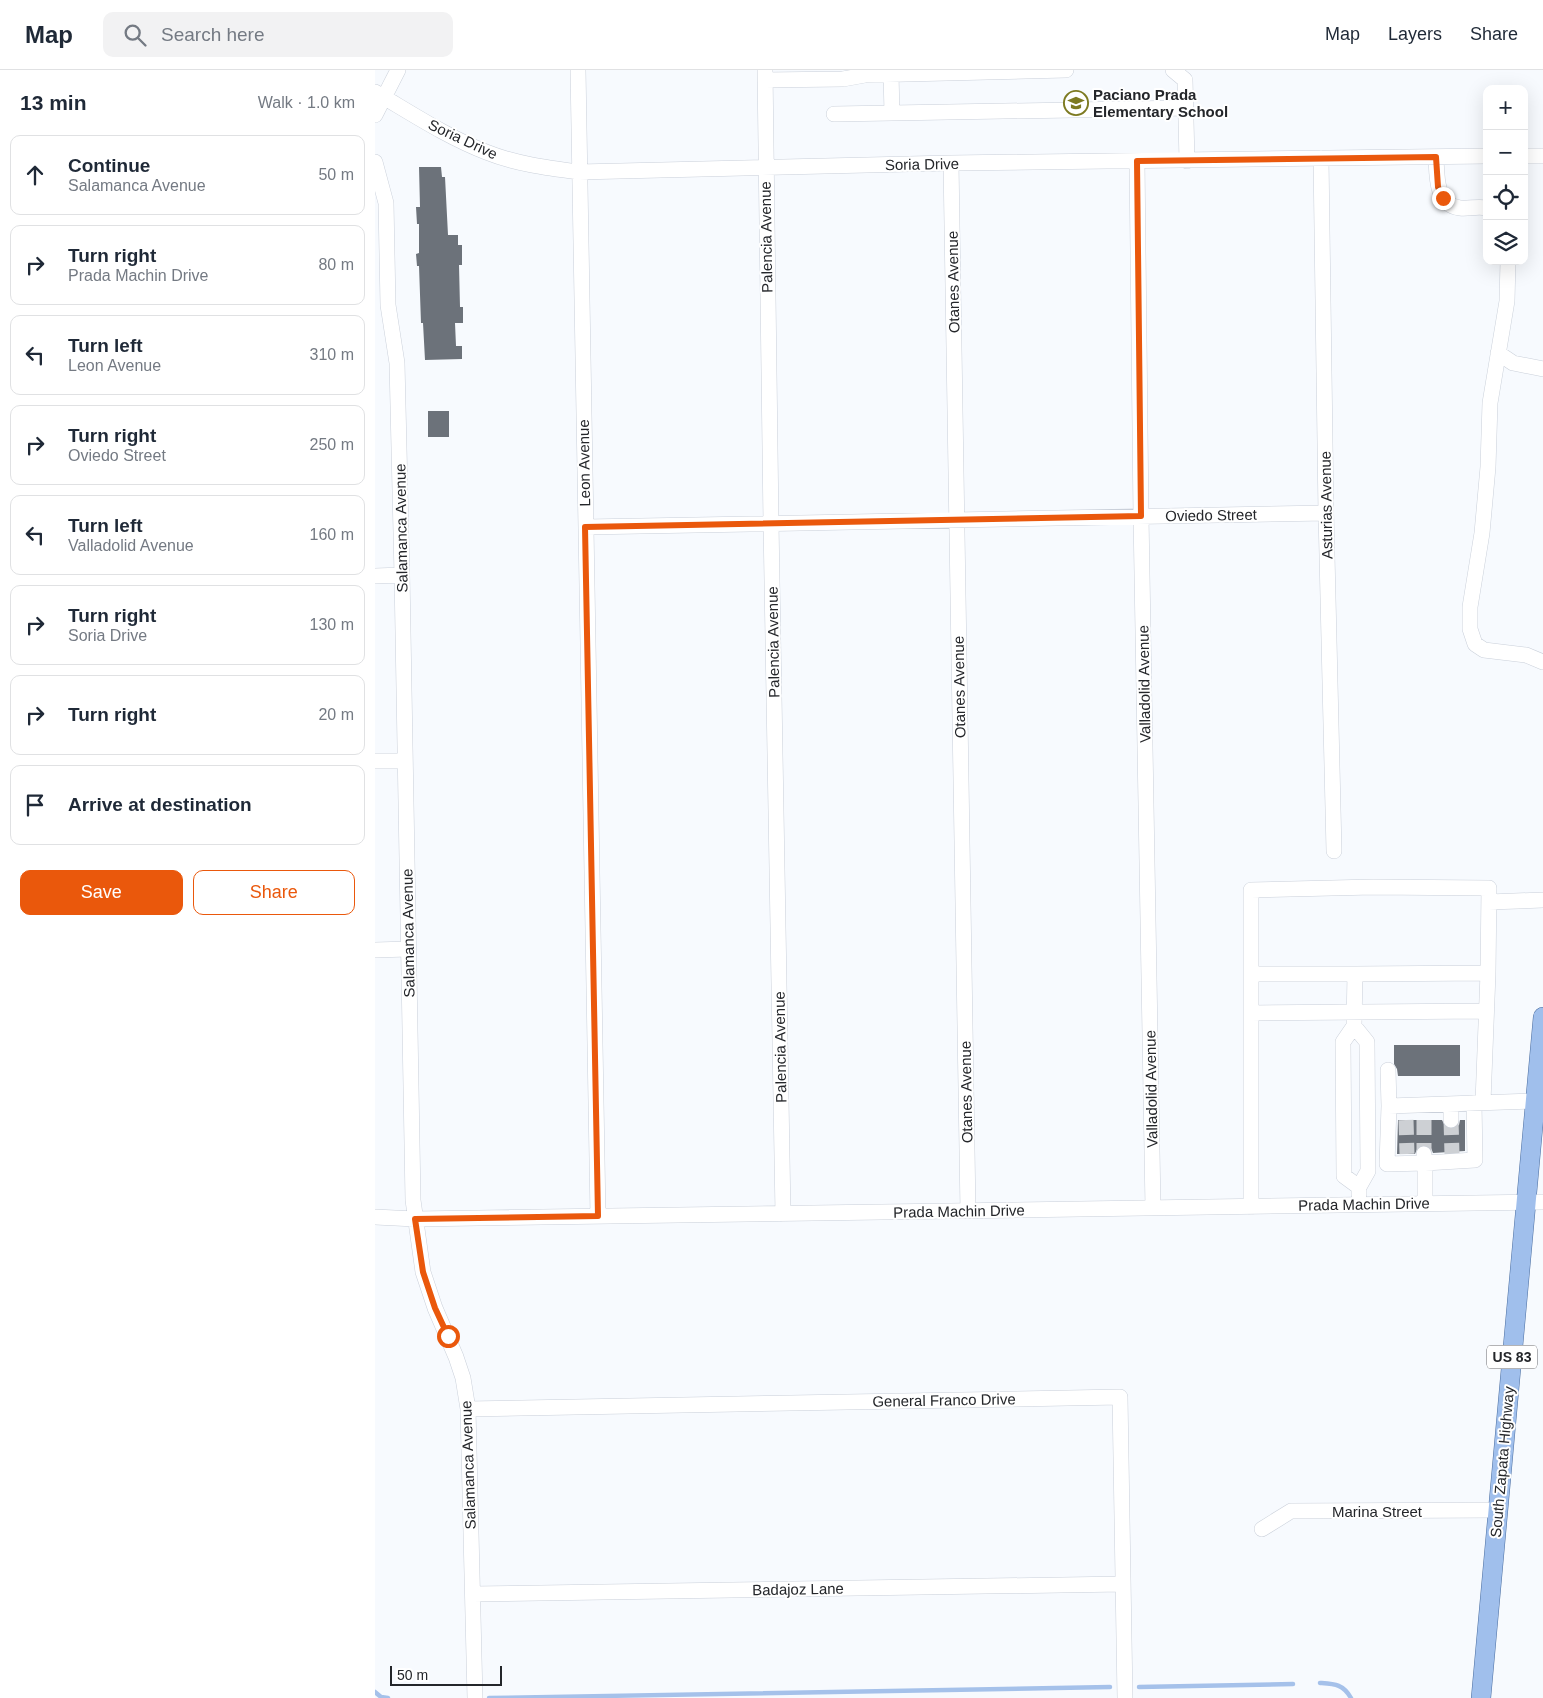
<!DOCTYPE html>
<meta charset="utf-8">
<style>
:root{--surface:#fff;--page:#f2f2f3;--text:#1f2937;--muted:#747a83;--line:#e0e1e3;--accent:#ea580c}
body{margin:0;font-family:Arial,sans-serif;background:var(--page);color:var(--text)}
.controls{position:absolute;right:15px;top:15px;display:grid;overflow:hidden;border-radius:10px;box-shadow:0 5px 20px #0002}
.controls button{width:45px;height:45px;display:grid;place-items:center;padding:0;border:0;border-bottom:1px solid var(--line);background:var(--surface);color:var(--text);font:25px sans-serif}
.scale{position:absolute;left:15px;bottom:12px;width:112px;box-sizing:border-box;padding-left:5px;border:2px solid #24262a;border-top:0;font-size:14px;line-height:18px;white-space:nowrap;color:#24262a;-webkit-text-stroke:4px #fff;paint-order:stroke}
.stop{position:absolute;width:15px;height:15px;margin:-11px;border:4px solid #ea580c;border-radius:50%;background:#fff}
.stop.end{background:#ea580c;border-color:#fff;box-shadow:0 1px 5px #0008}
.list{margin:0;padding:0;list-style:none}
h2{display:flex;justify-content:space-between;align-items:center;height:65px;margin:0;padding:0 20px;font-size:21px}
h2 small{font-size:16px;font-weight:400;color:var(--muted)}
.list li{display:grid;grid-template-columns:32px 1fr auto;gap:15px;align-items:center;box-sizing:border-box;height:80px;margin:0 10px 10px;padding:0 10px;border:1px solid var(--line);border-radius:10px}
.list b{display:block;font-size:19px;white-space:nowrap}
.list p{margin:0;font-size:16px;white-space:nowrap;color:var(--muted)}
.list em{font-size:16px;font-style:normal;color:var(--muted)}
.actions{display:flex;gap:10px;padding:15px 20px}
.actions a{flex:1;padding:11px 0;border:1px solid var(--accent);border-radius:10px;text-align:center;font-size:18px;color:var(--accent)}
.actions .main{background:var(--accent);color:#fff}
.icon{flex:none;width:28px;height:28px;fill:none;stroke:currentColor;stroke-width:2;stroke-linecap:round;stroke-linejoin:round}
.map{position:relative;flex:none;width:1168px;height:1628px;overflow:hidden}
header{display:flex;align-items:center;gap:30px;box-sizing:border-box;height:70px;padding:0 25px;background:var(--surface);border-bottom:1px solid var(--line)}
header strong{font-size:24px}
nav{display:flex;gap:28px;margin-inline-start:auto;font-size:18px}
.search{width:350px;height:45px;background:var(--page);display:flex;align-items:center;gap:12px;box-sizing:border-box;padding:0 18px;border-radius:10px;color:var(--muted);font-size:19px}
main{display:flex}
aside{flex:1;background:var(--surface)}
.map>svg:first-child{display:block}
</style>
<header>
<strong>Map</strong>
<div class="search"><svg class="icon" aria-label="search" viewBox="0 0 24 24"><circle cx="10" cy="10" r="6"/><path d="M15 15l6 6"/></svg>Search here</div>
<nav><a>Map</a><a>Layers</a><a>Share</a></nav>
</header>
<main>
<aside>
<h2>13 min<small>Walk · 1.0 km</small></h2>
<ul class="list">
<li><svg class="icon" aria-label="ahead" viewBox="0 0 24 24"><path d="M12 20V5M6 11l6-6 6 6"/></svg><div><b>Continue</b><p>Salamanca Avenue</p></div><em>50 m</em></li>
<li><svg class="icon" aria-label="right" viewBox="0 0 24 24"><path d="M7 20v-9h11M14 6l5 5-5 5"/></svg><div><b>Turn right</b><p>Prada Machin Drive</p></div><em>80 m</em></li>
<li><svg class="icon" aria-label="left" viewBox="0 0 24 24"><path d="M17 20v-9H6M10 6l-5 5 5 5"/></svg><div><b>Turn left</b><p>Leon Avenue</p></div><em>310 m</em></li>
<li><svg class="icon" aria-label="right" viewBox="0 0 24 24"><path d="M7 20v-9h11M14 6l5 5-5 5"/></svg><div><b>Turn right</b><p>Oviedo Street</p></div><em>250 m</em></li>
<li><svg class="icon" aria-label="left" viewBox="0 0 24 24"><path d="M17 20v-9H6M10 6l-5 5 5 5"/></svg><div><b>Turn left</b><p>Valladolid Avenue</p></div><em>160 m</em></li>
<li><svg class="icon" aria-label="right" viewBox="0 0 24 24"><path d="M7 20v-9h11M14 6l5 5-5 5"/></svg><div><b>Turn right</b><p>Soria Drive</p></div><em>130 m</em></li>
<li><svg class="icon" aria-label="right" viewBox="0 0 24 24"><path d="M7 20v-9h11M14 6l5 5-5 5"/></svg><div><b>Turn right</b></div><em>20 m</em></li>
<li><svg class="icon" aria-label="arrive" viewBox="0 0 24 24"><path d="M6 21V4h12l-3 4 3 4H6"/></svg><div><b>Arrive at destination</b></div></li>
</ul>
<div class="actions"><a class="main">Save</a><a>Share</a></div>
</aside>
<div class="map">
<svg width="1168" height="1628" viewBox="0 0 1168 1628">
<rect width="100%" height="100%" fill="#f7fafe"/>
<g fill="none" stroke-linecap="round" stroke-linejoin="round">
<path stroke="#a5c1ea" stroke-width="4.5" d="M 945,1613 C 960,1614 968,1614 976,1628
M 764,1617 L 918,1614
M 0,1622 L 6,1627 L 13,1628
M 114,1628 L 735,1617"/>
</g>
<path fill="#6c727a" d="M 44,97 L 66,97 L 67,107 L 70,107 L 73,165 L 83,165 L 83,175 L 87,175 L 87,195 L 84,195 L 85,237 L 88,237 L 88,253 L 80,253 L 81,276 L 87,276 L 87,289 L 50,290 L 48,253 L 46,253 L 44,196 L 42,196 L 41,184 L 44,183 L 44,154 L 42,154 L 41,137 L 45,137 Z
M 53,341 L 74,341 L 74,367 L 53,367 Z
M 1019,975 L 1085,975 L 1085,1006 L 1023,1006 L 1022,999 L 1019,994 Z
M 1023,1050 L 1067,1050 L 1071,1058 L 1076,1059 L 1084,1055 L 1085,1050 L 1090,1050 L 1090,1081 L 1058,1083 L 1056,1078 L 1048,1075 L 1043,1077 L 1040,1084 L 1022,1084 Z"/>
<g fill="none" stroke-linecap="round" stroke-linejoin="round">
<path stroke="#cdd0d4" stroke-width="15" stroke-dasharray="15 8" stroke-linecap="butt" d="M 1031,1050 L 1032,1084
M 1049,1050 L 1049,1084
M 1076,1050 L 1077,1084"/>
<defs>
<path id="minor" d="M 203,0 L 223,1146
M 390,0 L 396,453 L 408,1144
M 798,0 L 810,10 L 812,91
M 516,4 L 517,43 L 811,38
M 390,10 L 468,9 L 490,5 L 691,0
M 0,22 C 36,43 72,67 111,82 C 141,94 173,98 204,102 L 576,93 L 1112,86
M 459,44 L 517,43
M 0,45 L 23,0
M 1149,86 L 1168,86
M 1061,87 C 1062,105 1060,135 1085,138 C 1094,139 1102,136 1112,138
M 946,88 L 951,443 L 959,781
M 762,91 L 766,446 L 778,1138
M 0,92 L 11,133 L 13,235 L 22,293 L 27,505 L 38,1130 L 48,1202 L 60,1238 L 81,1287 L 88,1308 L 93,1339 L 100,1628
M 576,93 L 593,1141
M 1133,191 L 1132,231 L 1115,333 L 1113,397 L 1107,463 L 1095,537 L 1095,559 L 1100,574 L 1109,580 L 1151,585 L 1168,592
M 1123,283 L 1138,293 L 1168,299
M 211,457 L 951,443
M 0,506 L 27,505
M 0,691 L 30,691
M 1114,832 L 1168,830
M 0,880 L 33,879
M 876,904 L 876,820 L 998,817 L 1114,818 L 1113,903 L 1108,1032
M 876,943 L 1110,941
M 979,956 L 992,972 L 993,1101 L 984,1117 L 984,1125
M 1013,1000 L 1014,1036 L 1012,1094 L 1050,1093 L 1049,1084
M 1076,1034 L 1076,1050
M 1014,1036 L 1160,1031
M 984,1117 L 969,1106 L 968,972 L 979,956 L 980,904 L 1113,903
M 1050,1133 L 1050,1093 L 1100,1090 L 1099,1033
M 876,1137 L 876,904 L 980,904
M 0,1147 L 40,1149 L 1168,1132
M 93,1339 L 745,1327 L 750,1628
M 887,1459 L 916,1441 L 1123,1440
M 98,1524 L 748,1514"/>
<path id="major" d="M 1106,1628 L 1168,947"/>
</defs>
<use href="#minor" stroke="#cad0da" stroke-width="16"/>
<use href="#major" stroke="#4b6ea0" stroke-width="20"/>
<use href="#minor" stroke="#fff" stroke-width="15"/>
<use href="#major" stroke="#a0bfec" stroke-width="19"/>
</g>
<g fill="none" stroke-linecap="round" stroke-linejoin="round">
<path stroke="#ea580c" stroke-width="6" d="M 73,1266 L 60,1238 L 48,1202 L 40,1149 L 223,1146 L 210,457 L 766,446 L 762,91 L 1061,87 L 1063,117 L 1068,128"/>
</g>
<defs>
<symbol id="school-ring" viewBox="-11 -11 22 22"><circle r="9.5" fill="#fff" stroke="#7d7a21" stroke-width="1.5"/><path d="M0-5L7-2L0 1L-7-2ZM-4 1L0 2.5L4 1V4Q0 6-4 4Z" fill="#7d7a21"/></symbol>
</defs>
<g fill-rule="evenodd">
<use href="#school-ring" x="687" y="19" width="28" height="28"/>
</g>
<g text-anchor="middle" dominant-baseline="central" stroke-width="4" stroke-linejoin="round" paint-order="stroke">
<rect fill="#fff" stroke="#66676a" stroke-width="1" x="1112" y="1275.5" width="50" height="23" rx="4"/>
<g font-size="14" font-weight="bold" fill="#24262a">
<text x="1137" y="1287">US 83</text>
</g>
<g font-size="15" font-weight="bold" fill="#24262a" stroke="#fff" text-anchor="start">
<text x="718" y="24">Paciano Prada<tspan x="718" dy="17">Elementary School</tspan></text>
</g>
<g font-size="15" fill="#24262a" stroke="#fff">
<text transform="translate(88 69) rotate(25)">Soria Drive</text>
<text transform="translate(547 94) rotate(-1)">Soria Drive</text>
<text transform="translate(391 167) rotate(-91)">Palencia Avenue</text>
<text transform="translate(578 212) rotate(-91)">Otanes Avenue</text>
<text transform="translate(209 393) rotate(-91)">Leon Avenue</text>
<text transform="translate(951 435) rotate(-91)">Asturias Avenue</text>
<text transform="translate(836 445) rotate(-1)">Oviedo Street</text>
<text transform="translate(26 458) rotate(-91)">Salamanca Avenue</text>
<text transform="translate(398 572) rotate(-91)">Palencia Avenue</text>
<text transform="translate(769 614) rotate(-91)">Valladolid Avenue</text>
<text transform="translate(584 617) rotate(-91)">Otanes Avenue</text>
<text transform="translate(33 863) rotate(-91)">Salamanca Avenue</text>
<text transform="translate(405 977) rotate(-91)">Palencia Avenue</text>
<text transform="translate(776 1019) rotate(-91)">Valladolid Avenue</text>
<text transform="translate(591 1022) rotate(-91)">Otanes Avenue</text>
<text transform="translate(989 1134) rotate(-1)">Prada Machin Drive</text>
<text transform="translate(584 1141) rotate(-1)">Prada Machin Drive</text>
<text transform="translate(569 1330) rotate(-1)">General Franco Drive</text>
<text transform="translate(1127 1392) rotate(-85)">South Zapata Highway</text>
<text transform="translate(93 1395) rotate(-92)">Salamanca Avenue</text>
<text x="1002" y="1441">Marina Street</text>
<text transform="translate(423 1519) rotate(-1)">Badajoz Lane</text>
</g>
</g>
</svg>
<div class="controls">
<button>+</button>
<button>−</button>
<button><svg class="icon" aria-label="locate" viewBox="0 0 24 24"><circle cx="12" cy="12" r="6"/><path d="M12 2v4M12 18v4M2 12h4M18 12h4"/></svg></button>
<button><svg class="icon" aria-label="layers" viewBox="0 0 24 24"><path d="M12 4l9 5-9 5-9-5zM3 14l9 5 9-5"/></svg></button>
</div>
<div class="scale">50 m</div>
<div class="stop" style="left:73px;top:1266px"></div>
<div class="stop end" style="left:1068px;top:128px"></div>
</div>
</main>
